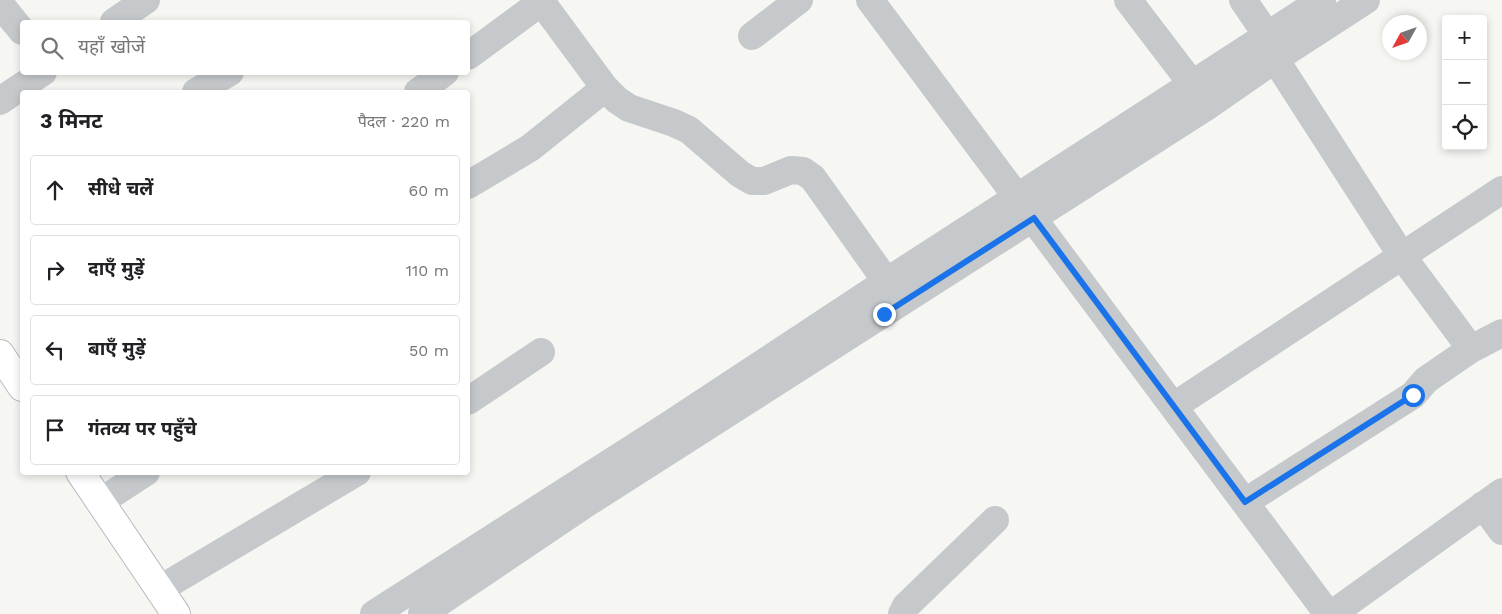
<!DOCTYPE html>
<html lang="hi">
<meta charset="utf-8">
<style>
:root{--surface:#fff;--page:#f6f6f6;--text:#202124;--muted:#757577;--line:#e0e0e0}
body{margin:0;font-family:"Work Sans","Noto Sans Devanagari",sans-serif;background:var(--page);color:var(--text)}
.controls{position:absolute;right:15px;top:15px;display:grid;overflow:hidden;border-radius:5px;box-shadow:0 2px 8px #0003}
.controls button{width:45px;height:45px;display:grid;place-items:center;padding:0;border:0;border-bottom:1px solid var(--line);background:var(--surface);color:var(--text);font:25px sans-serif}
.compass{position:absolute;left:1382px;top:15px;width:45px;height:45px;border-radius:50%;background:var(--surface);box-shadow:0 2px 8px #0003;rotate:230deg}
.stop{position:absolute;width:15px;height:15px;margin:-11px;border:4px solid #1a73e8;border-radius:50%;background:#fff}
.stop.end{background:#1a73e8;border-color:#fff;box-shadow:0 1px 5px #0008}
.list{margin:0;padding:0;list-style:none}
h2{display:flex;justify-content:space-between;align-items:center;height:65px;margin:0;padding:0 20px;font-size:21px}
h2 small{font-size:16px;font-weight:400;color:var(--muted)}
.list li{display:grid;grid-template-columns:32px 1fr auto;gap:15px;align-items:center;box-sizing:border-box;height:70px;margin:0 10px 10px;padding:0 10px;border:1px solid var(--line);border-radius:5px}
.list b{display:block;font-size:19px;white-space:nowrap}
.list em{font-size:16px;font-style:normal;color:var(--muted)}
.icon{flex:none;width:28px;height:28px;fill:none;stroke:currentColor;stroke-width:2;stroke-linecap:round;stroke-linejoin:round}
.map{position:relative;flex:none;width:1502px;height:614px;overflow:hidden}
.search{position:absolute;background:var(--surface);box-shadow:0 2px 8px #0003;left:20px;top:20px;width:450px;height:55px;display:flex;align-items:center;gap:12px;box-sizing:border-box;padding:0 18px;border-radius:5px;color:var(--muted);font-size:19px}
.panel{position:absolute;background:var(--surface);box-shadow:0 2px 8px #0003;left:20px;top:90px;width:450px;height:385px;border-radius:5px}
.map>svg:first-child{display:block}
</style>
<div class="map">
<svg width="1502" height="614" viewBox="0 0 1502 614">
<rect width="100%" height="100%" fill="#f6f6f2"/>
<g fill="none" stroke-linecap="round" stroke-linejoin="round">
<defs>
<path id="major" d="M 0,354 L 22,387
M 80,472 L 176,614"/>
</defs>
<use href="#major" stroke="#b8bcc0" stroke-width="30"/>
<path stroke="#c5c9cc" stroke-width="28" d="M 540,0 L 605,88 L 617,100 L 629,108 L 674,123 L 689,130 L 740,174 L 752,181 L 764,181 L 791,170 L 803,171 L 813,178 L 896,295
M 870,0 L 1328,614
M 1128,0 L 1192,84
M 1243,0 L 1267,35
M 0,4 L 22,31
M 114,22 L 146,0
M 752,36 L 799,0
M 468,56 L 544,0
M 196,92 L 230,72
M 418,92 L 445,72
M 0,101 L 43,72
M 468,185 L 530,148 L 605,88
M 1471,349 L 1502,333
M 468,401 L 541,352
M 1174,406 L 1502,190
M 100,502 L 146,472
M 1245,502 L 1413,395 L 1426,380 L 1471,349 L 1402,256 L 1275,59
M 1483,505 L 1502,531
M 160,589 L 357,472
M 374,614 L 669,425 L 886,282 L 1322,0
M 422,614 L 587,503 L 1206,107 L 1275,59 L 1366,0
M 902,614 L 906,606 L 995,520
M 1332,614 L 1502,492"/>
<use href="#major" stroke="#fff" stroke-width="28"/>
</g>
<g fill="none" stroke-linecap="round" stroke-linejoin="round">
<path stroke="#1a73e8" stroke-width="6" d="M 884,314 L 1034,218 L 1245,502 L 1413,395"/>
</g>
</svg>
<div class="controls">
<button>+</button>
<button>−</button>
<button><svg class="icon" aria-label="locate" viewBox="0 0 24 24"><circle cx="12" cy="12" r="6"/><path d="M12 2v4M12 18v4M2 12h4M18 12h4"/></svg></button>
</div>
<svg class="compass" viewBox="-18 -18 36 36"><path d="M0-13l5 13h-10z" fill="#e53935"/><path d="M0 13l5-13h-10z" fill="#757577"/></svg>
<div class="stop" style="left:1413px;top:395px"></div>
<div class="stop end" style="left:884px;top:314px"></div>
<div class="search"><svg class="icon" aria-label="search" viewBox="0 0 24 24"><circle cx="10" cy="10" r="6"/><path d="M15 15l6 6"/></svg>यहाँ खोजें</div>
<section class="panel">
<h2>3 मिनट<small>पैदल · 220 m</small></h2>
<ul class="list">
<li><svg class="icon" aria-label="ahead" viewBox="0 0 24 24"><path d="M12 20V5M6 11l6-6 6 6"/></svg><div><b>सीधे चलें</b></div><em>60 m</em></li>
<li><svg class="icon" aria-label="right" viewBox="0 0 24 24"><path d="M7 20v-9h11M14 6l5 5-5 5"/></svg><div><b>दाएँ मुड़ें</b></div><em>110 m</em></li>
<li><svg class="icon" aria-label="left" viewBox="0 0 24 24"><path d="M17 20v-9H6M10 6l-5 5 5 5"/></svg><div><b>बाएँ मुड़ें</b></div><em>50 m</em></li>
<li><svg class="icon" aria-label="arrive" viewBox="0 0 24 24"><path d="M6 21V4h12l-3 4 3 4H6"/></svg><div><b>गंतव्य पर पहुँचे</b></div></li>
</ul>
</section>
</div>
